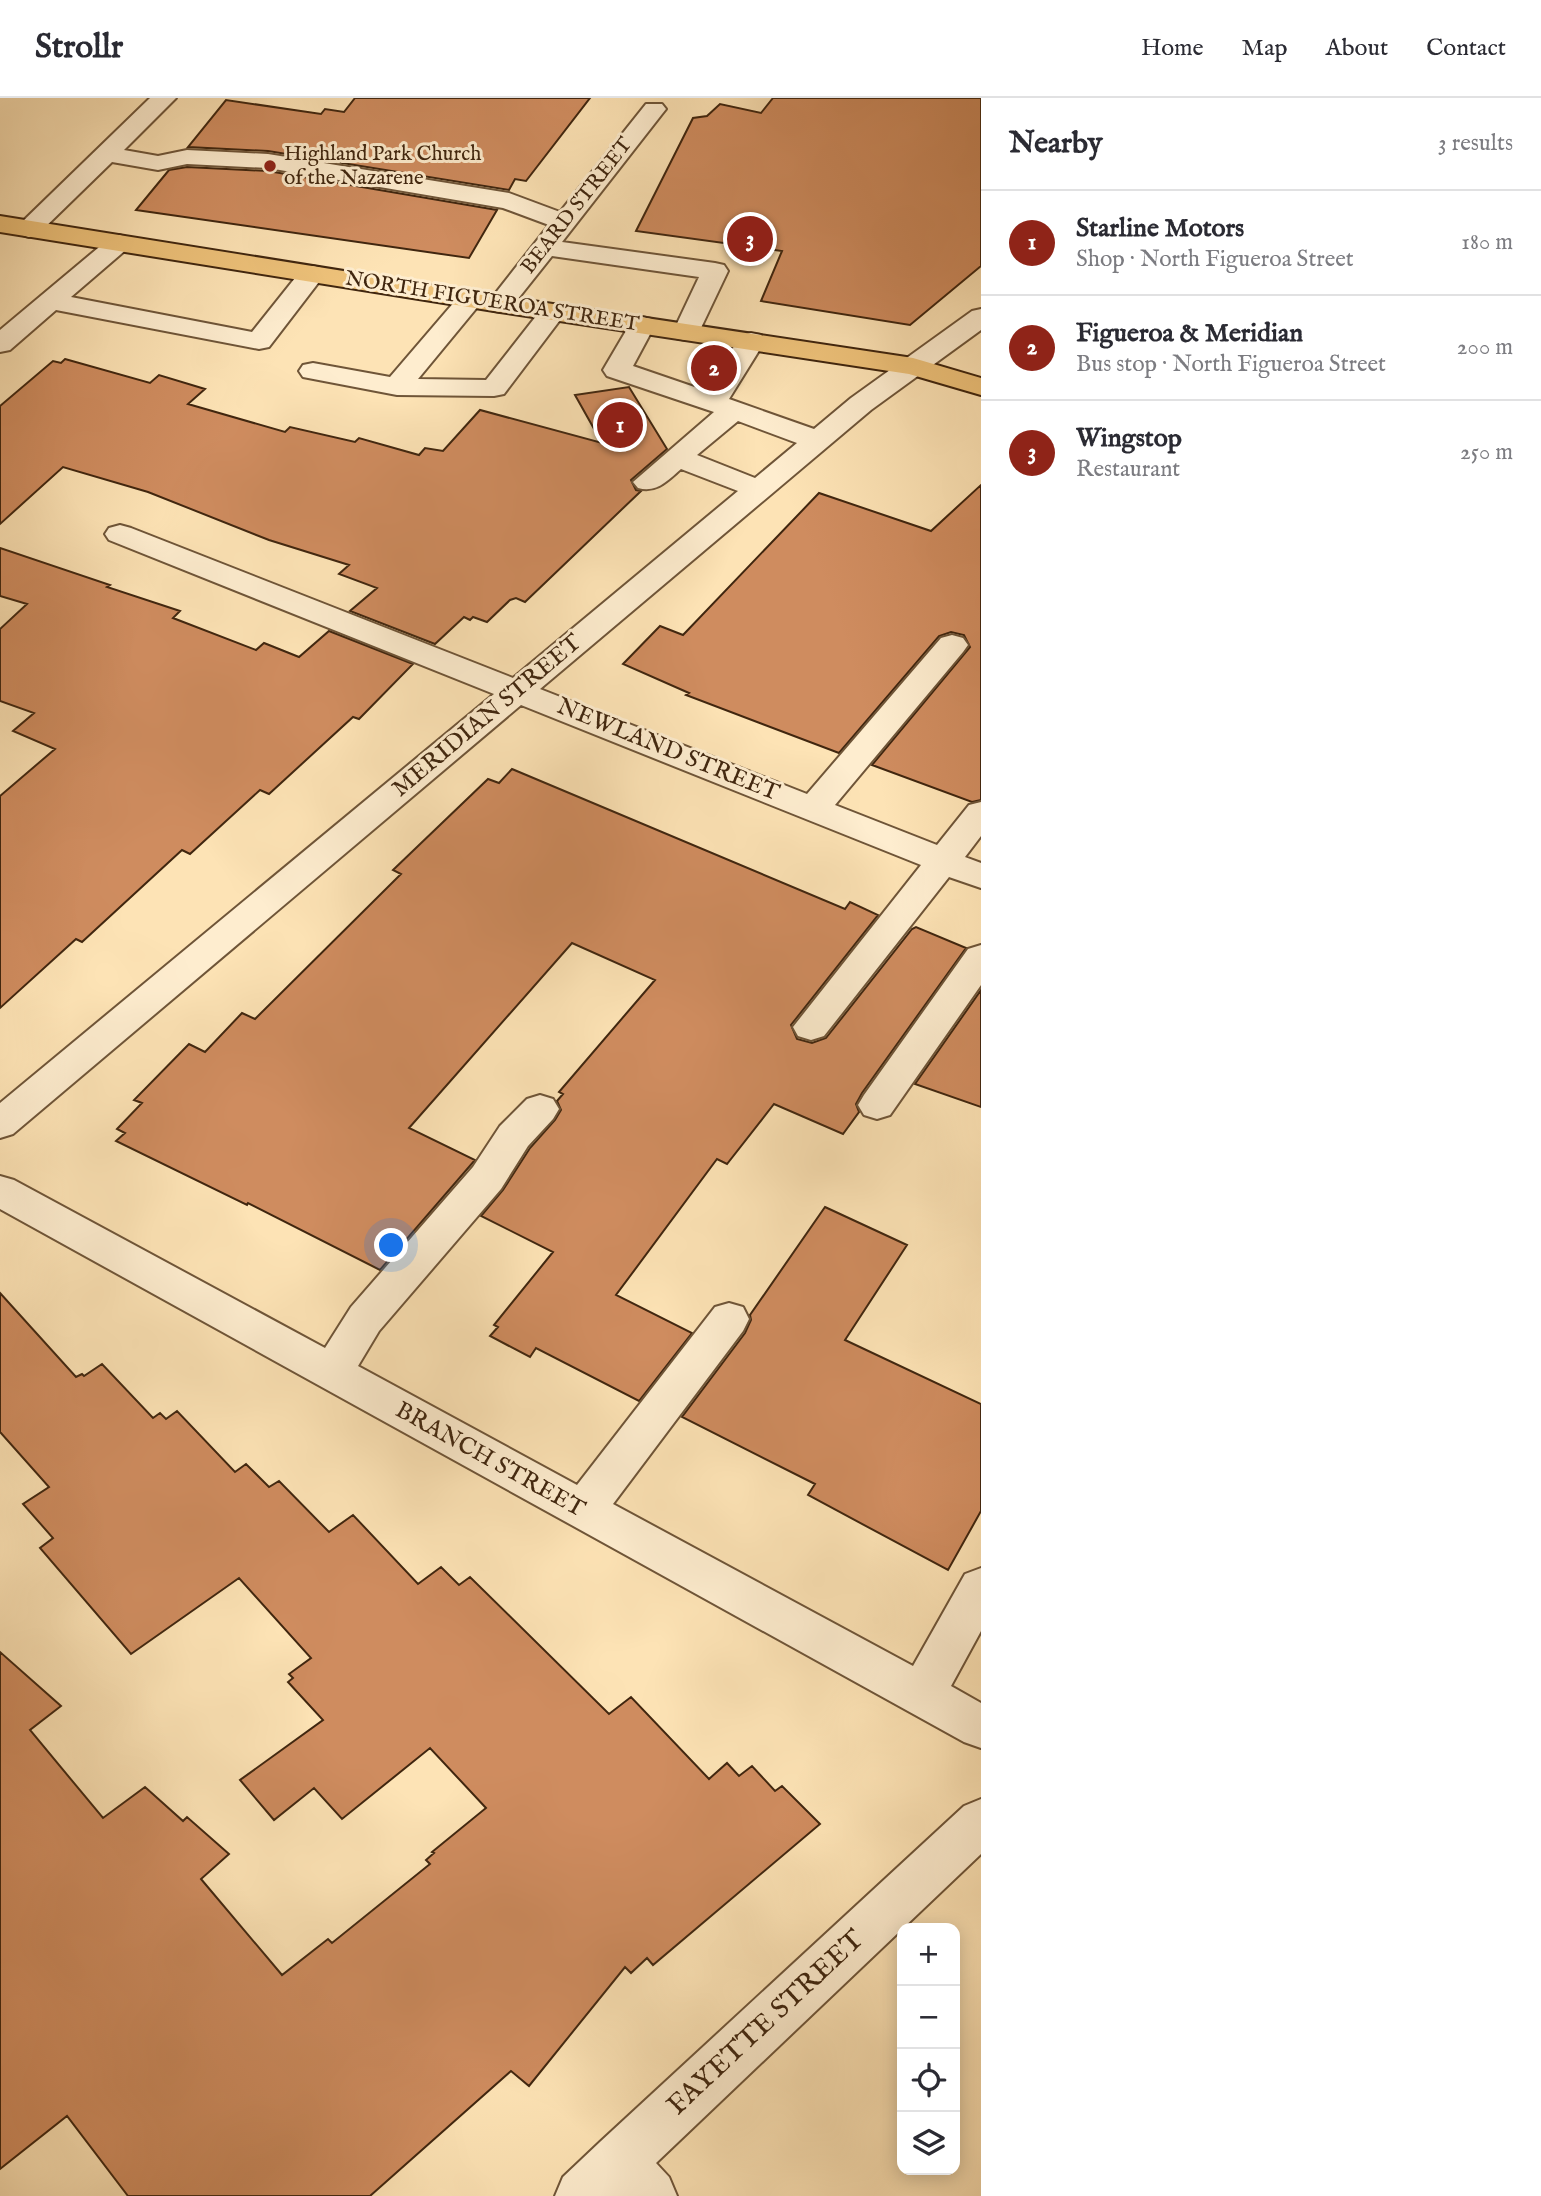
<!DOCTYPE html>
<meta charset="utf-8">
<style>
:root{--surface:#fff;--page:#f7f7f7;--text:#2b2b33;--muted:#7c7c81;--line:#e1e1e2;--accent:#8f2418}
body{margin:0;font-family:"IM FELL English",serif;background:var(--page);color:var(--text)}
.controls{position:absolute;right:21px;bottom:21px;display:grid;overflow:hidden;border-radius:14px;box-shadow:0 4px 18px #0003}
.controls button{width:63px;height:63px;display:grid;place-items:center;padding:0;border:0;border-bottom:2px solid var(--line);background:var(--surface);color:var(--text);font:35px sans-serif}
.you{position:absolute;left:392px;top:1148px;width:24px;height:24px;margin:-18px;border:5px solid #fff;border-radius:50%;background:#1a73e8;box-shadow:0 0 0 10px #1a73e833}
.badge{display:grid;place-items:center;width:46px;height:46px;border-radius:50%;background:var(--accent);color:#fff;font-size:23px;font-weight:700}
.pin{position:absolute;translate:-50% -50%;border:4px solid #fff;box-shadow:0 2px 7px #0006}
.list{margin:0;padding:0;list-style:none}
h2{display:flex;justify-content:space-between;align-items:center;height:91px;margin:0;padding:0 28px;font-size:30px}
h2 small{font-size:23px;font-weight:400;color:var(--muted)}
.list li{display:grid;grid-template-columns:46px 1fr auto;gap:21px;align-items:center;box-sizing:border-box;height:105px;padding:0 28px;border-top:2px solid var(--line)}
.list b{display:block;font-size:26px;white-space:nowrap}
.list p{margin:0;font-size:23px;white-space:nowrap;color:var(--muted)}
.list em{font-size:23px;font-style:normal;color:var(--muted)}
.icon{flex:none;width:38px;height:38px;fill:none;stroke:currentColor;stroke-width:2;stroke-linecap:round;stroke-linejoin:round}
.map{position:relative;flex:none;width:981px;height:2098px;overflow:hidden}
header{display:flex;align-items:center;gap:42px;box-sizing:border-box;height:98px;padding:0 35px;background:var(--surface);border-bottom:2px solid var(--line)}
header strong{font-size:33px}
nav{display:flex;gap:38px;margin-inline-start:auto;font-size:24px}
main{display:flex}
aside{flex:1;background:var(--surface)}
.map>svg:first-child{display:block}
</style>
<header>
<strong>Strollr</strong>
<nav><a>Home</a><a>Map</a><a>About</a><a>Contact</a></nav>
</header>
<main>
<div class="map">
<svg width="981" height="2098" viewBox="0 0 981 2098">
<rect width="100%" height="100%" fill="#fde3b5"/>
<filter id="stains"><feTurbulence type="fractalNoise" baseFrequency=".00286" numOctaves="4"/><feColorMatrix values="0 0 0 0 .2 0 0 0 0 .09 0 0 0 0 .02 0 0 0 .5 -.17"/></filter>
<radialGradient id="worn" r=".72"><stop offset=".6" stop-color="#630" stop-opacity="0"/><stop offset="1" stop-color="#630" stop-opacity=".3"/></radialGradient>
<path fill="#cf8c5f" stroke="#40260f" stroke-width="2" d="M 355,0 L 590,0 L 526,83 L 515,81 L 509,92 L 268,53 L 188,49 L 226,2 L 321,16 L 325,11 L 344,14 Z
M 773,0 L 981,0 L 981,168 L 910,227 L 761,203 L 782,153 L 636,133 L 693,20 L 707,18 L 720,6 L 761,15 Z
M 187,69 L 268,73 L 497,112 L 469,160 L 136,112 L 169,72 Z
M 65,261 L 150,285 L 159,277 L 205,291 L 188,306 L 285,334 L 290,329 L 355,344 L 359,340 L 419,357 L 425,350 L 443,353 L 480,312 L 602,345 L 575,297 L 629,289 L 667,351 L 631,382 L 636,392 L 641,393 L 525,504 L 516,500 L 510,502 L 487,524 L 473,519 L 470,522 L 464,519 L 435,546 L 350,513 L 377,490 L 339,476 L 349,467 L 269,442 L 148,394 L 63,369 L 0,426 L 0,308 L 53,263 L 61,265 Z
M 981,387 L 981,702 L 972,704 L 872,667 L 970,549 L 964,537 L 951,534 L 939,538 L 839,655 L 686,597 L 689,595 L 623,566 L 660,528 L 683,537 L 819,395 L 931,433 Z
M 0,450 L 110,487 L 107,489 L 180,513 L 173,520 L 256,552 L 264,545 L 299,559 L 329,533 L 413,566 L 359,621 L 353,619 L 269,696 L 260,692 L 190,756 L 182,752 L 82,844 L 76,841 L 0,910 L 0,698 L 55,651 L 13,633 L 34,615 L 0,603 L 0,531 L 27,506 L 0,498 Z
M 512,671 L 845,811 L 850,804 L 878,817 L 791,927 L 797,941 L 812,945 L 826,940 L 912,831 L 916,829 L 966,850 L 862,995 L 856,1006 L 859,1014 L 843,1036 L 774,1006 L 727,1066 L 717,1061 L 616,1197 L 692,1235 L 639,1303 L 536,1250 L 530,1259 L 490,1238 L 498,1229 L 494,1227 L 553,1154 L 481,1118 L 503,1092 L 530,1050 L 555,1022 L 561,1012 L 557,1003 L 563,996 L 559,994 L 655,882 L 572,845 L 409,1030 L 475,1062 L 380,1172 L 248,1105 L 247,1107 L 116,1043 L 125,1035 L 117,1031 L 142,1005 L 134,1002 L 189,946 L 205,954 L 242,915 L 255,921 L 401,776 L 393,772 L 488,681 L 499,685 Z
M 981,892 L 981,1009 L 915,986 Z
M 825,1109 L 907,1147 L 845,1242 L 981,1306 L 981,1413 L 948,1472 L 808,1397 L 815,1386 L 682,1319 L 745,1235 L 751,1222 L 750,1217 Z
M 0,1195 L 76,1279 L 82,1276 L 84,1278 L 102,1266 L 153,1320 L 160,1315 L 166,1321 L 177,1313 L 235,1374 L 246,1366 L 269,1389 L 279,1383 L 329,1434 L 353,1417 L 418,1486 L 441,1469 L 459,1487 L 470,1479 L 609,1616 L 631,1599 L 709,1681 L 727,1665 L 739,1678 L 752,1668 L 775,1693 L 782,1688 L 820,1726 L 653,1867 L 647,1860 L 631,1875 L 625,1869 L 529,1988 L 511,1973 L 370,2098 L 128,2098 L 67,2018 L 0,2071 L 0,1554 L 61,1608 L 30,1632 L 103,1720 L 145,1689 L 183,1723 L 187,1719 L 229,1756 L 201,1781 L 282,1877 L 328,1841 L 332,1845 L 430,1766 L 426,1762 L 434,1755 L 432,1754 L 486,1710 L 430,1650 L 342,1721 L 314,1690 L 274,1722 L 240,1682 L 323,1622 L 288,1584 L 293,1580 L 289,1576 L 311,1560 L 239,1480 L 131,1556 L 40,1450 L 53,1440 L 23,1406 L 49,1389 L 0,1334 Z"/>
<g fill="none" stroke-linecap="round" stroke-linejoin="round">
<defs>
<path id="minor" d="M 150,0 L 176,0 L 124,52 L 158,58 L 187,52 L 268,56 L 509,95 L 560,114 L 646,6 L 662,6 L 666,11 L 662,16 L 562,144 L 715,165 L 724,167 L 728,173 L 699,234 L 696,240 L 686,242 L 676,240 L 673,234 L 699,179 L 552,158 L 509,212 L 500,214 L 491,212 L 487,206 L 549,127 L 503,110 L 268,70 L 187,66 L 158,72 L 112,64 L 38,136 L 29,139 L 20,136 L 16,131 L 20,126 Z
M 119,137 L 128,140 L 132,145 L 128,150 L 71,199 L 252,234 L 303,170 L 312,168 L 321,170 L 325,176 L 269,249 L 259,251 L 56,212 L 10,252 L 0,254 L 0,232 L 110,140 Z
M 471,193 L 480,195 L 484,201 L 418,281 L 486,282 L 544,208 L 553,206 L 562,208 L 566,214 L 504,296 L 494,298 L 397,297 L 303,279 L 299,273 L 303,267 L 313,265 L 390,279 L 462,195 Z
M 981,211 L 981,232 L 871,312 L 540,591 L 807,696 L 941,540 L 952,537 L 963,540 L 968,547 L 963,554 L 835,707 L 937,747 L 969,707 L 981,704 L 981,738 L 965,759 L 981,765 L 981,790 L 949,779 L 824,938 L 811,942 L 798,938 L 793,929 L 921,767 L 521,607 L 13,1036 L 0,1040 L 0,1005 L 494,596 L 109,442 L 105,436 L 109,430 L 120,427 L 131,430 L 513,580 L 738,393 L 681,371 C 667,383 657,395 638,390 L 633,384 L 714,314 L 607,278 L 603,272 L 633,221 L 642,219 L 651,221 L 655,227 L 633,268 L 706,293 L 741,237 L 751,235 L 761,237 L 765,243 L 729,301 L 814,331 L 851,300 L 972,213 ZM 738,323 L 797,345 L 755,380 L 697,357 Z
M 981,847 L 981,887 L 890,1017 L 877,1021 L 864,1017 L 858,1007 L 864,997 L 968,851 Z
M 540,997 L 553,1001 L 559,1011 L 553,1021 L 528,1048 L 501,1091 L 379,1233 L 358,1268 L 577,1387 L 715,1209 L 729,1205 L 743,1209 L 749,1221 L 743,1233 L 613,1406 L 913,1568 L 965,1476 L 981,1470 L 981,1533 L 951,1588 L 981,1605 L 981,1650 L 964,1644 L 0,1111 L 0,1078 L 14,1082 L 325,1250 L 351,1209 L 473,1069 L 500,1028 L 527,1001 Z
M 981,1701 L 981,1756 L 656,2065 L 669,2079 L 677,2098 L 555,2098 L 563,2079 L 600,2044 L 964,1708 Z"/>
<path id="major" d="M 0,118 L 500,198 L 913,260 L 981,280 L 981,297 L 909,276 L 500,214 L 0,134 Z"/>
</defs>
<use href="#minor" stroke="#6f5538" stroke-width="4"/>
<use href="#major" stroke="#40260f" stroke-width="4"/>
<use href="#minor" fill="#feedcf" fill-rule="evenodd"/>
<use href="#major" fill="#eec27a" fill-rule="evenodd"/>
</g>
<circle fill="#8f2418" stroke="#feedcf" stroke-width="2.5" cx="270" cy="68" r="7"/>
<g text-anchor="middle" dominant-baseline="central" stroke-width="6" stroke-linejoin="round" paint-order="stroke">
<g font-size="21" fill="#40260f" stroke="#feedcf" text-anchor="start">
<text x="284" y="56">Highland Park Church<tspan x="284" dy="24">of the Nazarene</tspan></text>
</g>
<g font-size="21" fill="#40260f" stroke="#feedcf">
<text transform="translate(577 108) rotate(-52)">BEARD STREET</text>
<text transform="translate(492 204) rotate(9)">NORTH FIGUEROA STREET</text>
</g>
<g font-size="24" fill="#40260f" stroke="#feedcf">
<text transform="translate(487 618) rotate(-40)">MERIDIAN STREET</text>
<text transform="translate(668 652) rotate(22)">NEWLAND STREET</text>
<text transform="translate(490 1362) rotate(29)">BRANCH STREET</text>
</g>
<g font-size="28" fill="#40260f" stroke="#feedcf">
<text transform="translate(766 1925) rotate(-43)">FAYETTE STREET</text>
</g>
</g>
<rect width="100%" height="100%" filter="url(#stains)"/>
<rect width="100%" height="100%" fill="url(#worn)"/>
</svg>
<div class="controls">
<button>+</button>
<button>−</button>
<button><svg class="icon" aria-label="locate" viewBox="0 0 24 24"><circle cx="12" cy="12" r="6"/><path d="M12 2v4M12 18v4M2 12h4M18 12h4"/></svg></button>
<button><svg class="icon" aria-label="layers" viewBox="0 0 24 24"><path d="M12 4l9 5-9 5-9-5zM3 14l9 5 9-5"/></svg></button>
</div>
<div class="you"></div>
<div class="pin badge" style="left:620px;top:327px">1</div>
<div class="pin badge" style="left:714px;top:270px">2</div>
<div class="pin badge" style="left:750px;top:141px">3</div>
</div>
<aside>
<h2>Nearby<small>3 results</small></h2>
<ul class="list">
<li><span class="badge">1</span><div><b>Starline Motors</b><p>Shop · North Figueroa Street</p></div><em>180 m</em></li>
<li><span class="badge">2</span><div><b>Figueroa &amp; Meridian</b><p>Bus stop · North Figueroa Street</p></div><em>200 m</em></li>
<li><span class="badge">3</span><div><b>Wingstop</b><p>Restaurant</p></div><em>250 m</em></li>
</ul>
</aside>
</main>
